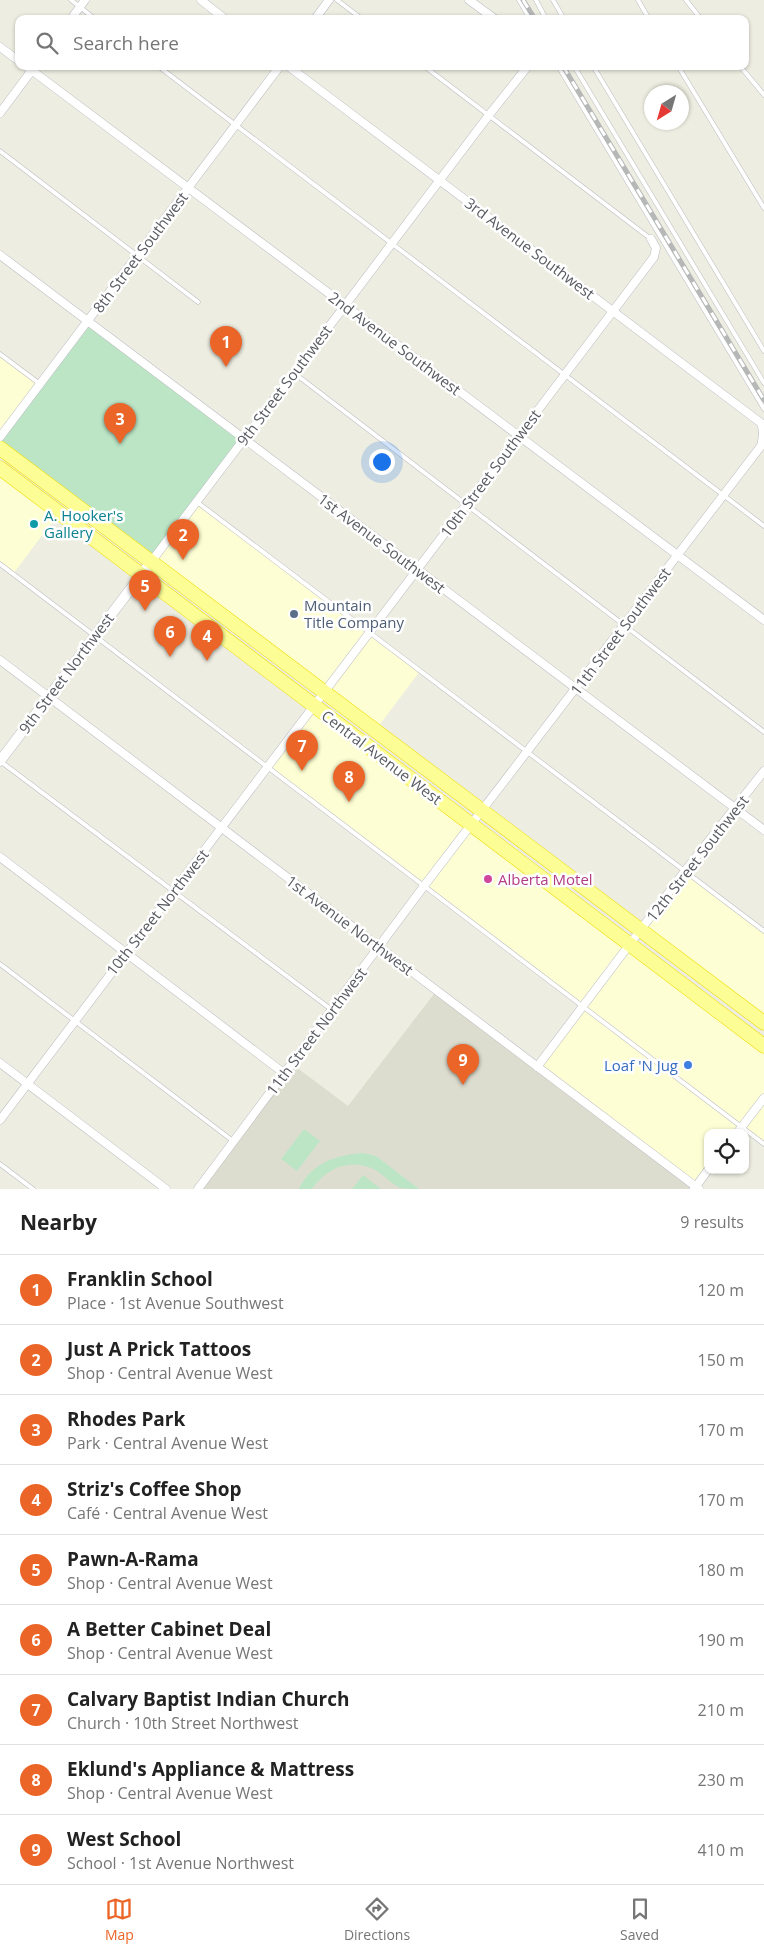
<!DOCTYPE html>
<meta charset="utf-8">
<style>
:root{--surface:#fff;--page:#f6f6f6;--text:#222;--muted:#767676;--line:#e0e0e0;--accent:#ec6528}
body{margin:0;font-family:"Open Sans",sans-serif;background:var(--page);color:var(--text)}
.controls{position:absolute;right:15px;bottom:15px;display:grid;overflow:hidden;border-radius:10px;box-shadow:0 1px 4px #0004}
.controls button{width:45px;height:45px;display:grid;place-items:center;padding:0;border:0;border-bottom:1px solid var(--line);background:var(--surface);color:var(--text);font:25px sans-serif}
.compass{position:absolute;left:644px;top:85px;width:45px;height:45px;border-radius:50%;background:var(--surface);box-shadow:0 1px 4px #0004;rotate:217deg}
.you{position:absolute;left:381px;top:461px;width:18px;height:18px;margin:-12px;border:4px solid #fff;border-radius:50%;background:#1a73e8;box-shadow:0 0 0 8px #1a73e833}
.badge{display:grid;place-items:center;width:32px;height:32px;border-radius:50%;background:var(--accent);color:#fff;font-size:16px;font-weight:700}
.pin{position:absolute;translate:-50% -41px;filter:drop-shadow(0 1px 2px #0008)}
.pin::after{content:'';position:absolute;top:26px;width:18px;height:15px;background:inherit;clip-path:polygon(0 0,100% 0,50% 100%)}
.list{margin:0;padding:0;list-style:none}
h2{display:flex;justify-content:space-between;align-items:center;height:65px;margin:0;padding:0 20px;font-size:21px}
h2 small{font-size:16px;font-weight:400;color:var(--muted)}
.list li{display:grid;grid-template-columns:32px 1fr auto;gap:15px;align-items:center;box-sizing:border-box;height:70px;padding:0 20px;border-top:1px solid var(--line)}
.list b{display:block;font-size:19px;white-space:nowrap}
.list p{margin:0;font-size:16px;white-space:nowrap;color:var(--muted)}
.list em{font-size:16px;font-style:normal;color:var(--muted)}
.icon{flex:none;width:28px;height:28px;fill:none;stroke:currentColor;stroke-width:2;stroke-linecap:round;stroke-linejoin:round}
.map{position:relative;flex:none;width:764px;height:1189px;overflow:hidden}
.search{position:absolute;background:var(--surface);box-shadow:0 1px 4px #0004;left:15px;right:15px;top:15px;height:55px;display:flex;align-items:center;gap:12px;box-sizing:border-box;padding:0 18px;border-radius:10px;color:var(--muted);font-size:19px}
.sheet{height:695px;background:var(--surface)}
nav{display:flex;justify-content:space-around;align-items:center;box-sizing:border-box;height:70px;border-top:1px solid var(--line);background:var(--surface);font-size:14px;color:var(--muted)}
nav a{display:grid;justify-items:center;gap:2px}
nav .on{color:var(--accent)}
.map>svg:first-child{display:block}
</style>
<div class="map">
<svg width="764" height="1189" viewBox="0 0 764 1189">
<rect width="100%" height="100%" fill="#edede1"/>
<path fill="#fefed4" d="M 0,354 L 40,384 L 0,437 Z
M 0,468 L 59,513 L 13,574 L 0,564 Z
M 197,502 L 420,671 L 375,731 L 151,562 Z
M 314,705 L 764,1046 L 764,1144 L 742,1127 L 737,1133 L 708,1133 L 708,1170 L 696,1186 L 537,1067 L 582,1006 L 267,767 Z
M 685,871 L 764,931 L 764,1023 L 641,930 Z"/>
<path fill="#ddddcf" d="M 437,990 L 694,1189 L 198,1189 L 292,1064 L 348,1106 Z"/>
<path fill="#bce5c6" d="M 88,321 L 243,439 L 151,562 L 0,448 L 0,437 Z
M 304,1129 L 320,1141 L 297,1171 L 281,1159 Z
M 363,1153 L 376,1156 L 419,1189 C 414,1189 405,1189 400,1188 C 392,1184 385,1176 377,1171 C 352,1157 327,1167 312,1189 L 299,1189 C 311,1163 336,1155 363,1153 Z
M 363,1175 L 381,1189 L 352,1189 Z"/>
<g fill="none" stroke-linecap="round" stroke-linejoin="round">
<defs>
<path id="service" d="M 71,0 L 95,19
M 337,0 L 362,19
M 519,0 L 530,19
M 536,0 L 546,19
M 553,0 L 564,19
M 638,0 L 649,19
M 686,0 L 701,19
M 158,66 L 764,526
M 424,66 L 651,239
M 558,66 L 764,409
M 574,66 L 764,383
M 593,66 L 764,351
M 678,66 L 764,208
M 740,66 L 764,95
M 0,151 L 198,302
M 0,354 L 40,384
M 294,373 L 764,732
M 197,502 L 764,931
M 0,564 L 764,1144
M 0,761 L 332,1010
M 0,964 L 233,1141
M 0,1164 L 33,1189"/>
<path id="minor" d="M 201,0 L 225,19
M 469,0 L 495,19
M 71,19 L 85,0
M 315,19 L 329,0
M 0,47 L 19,61
M 26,66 L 764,620
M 0,113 L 35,66
M 0,255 L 764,830
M 0,437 L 280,66
M 151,562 L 489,115 L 528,66
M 0,660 L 699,1189
M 0,857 L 285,1074
M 0,1063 L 166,1189
M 537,1067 L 685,871 L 764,771
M 0,1120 L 654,257 L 656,248 L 651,239
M 737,1133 L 764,1098
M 198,1189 L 424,886 L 761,446 C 763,437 764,431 761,423 L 288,66
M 694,1189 L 708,1170"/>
<path id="tertiary" d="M 0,761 L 151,562"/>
<path id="trunk" d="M 0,448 L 764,1023
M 0,468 L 764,1046"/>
</defs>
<use href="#service" stroke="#bbbcc3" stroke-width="5"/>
<use href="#minor" stroke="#bbbcc3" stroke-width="9"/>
<use href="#tertiary" stroke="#bbbcc3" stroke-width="11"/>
<use href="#trunk" stroke="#eedb00" stroke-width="15"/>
<use href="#service" stroke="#fff" stroke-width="4"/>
<use href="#minor" stroke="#fff" stroke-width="8"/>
<use href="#tertiary" stroke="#fff" stroke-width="10"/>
<use href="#trunk" stroke="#fcfe95" stroke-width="14"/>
<defs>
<path id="rail" d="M 523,0 L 535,19
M 563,66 L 764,400"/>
</defs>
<use href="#rail" stroke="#b6b7b7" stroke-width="5"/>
<use href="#rail" stroke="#fff" stroke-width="3" stroke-dasharray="9" stroke-linecap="butt"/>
</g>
<circle fill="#0f9aa8" stroke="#fff" stroke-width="2" cx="34" cy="524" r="5"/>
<circle fill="#5c6f8a" stroke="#fff" stroke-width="2" cx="294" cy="614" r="5"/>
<circle fill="#d1479c" stroke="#fff" stroke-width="2" cx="488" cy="879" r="5"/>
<circle fill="#3f7fe0" stroke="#fff" stroke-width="2" cx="688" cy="1065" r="5"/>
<g text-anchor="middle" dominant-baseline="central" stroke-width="5" stroke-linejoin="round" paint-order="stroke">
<g font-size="15" fill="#595b62" stroke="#fff">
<text transform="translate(530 248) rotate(37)">3rd Avenue Southwest</text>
<text transform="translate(140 252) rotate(-53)">8th Street Southwest</text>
<text transform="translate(395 343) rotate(37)">2nd Avenue Southwest</text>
<text transform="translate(284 385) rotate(-53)">9th Street Southwest</text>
<text transform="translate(490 473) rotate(-53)">10th Street Southwest</text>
<text transform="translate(382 543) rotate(37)">1st Avenue Southwest</text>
<text transform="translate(620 631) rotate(-53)">11th Street Southwest</text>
<text transform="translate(66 673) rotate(-53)">9th Street Northwest</text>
<text transform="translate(382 757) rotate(37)">Central Avenue West</text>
<text transform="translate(697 858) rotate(-52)">12th Street Southwest</text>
<text transform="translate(157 912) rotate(-52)">10th Street Northwest</text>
<text transform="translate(350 925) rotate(37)">1st Avenue Northwest</text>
<text transform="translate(316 1031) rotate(-53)">11th Street Northwest</text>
</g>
<g font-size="15" fill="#0d838f" stroke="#fff" text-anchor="start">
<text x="44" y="515">A. Hooker's<tspan x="44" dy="17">Gallery</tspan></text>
</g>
<g font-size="15" fill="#4e5e75" stroke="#fff" text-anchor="start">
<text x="304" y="605">Mountain<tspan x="304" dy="17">Title Company</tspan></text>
</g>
<g font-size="15" fill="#b23c85" stroke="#fff" text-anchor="start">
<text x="498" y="879">Alberta Motel</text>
</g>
<g font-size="15" fill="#366cbe" stroke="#fff" text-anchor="end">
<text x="678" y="1065">Loaf 'N Jug</text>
</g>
</g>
</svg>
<div class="controls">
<button><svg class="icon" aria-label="locate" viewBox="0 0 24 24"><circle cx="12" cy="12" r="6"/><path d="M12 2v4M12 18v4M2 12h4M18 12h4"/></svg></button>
</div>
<svg class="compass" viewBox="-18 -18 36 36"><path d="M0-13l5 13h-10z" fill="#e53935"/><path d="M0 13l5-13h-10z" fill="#767676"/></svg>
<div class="you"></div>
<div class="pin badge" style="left:226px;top:367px">1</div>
<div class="pin badge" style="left:183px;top:560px">2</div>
<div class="pin badge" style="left:120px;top:444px">3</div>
<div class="pin badge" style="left:207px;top:661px">4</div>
<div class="pin badge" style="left:145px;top:611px">5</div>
<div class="pin badge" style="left:170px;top:657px">6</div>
<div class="pin badge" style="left:302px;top:771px">7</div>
<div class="pin badge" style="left:349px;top:802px">8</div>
<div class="pin badge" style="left:463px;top:1085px">9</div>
<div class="search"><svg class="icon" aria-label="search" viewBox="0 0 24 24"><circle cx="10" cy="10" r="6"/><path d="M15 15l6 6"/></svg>Search here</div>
</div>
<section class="sheet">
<h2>Nearby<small>9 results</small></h2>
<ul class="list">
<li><span class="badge">1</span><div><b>Franklin School</b><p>Place · 1st Avenue Southwest</p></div><em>120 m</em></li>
<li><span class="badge">2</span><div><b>Just A Prick Tattoos</b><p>Shop · Central Avenue West</p></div><em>150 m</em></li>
<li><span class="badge">3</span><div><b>Rhodes Park</b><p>Park · Central Avenue West</p></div><em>170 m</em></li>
<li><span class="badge">4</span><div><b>Striz's Coffee Shop</b><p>Café · Central Avenue West</p></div><em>170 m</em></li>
<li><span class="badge">5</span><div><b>Pawn-A-Rama</b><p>Shop · Central Avenue West</p></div><em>180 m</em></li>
<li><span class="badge">6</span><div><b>A Better Cabinet Deal</b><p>Shop · Central Avenue West</p></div><em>190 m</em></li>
<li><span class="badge">7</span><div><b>Calvary Baptist Indian Church</b><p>Church · 10th Street Northwest</p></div><em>210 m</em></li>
<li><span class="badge">8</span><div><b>Eklund's Appliance &amp; Mattress</b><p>Shop · Central Avenue West</p></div><em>230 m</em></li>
<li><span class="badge">9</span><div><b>West School</b><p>School · 1st Avenue Northwest</p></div><em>410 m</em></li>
</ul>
</section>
<nav>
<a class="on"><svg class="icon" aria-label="map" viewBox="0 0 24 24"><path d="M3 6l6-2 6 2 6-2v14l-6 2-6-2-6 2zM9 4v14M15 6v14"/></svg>Map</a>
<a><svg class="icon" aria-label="directions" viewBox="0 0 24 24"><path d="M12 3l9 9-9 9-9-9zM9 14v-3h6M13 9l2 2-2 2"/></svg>Directions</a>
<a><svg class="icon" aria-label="saved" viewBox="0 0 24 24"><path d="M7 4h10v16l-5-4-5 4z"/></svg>Saved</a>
</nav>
